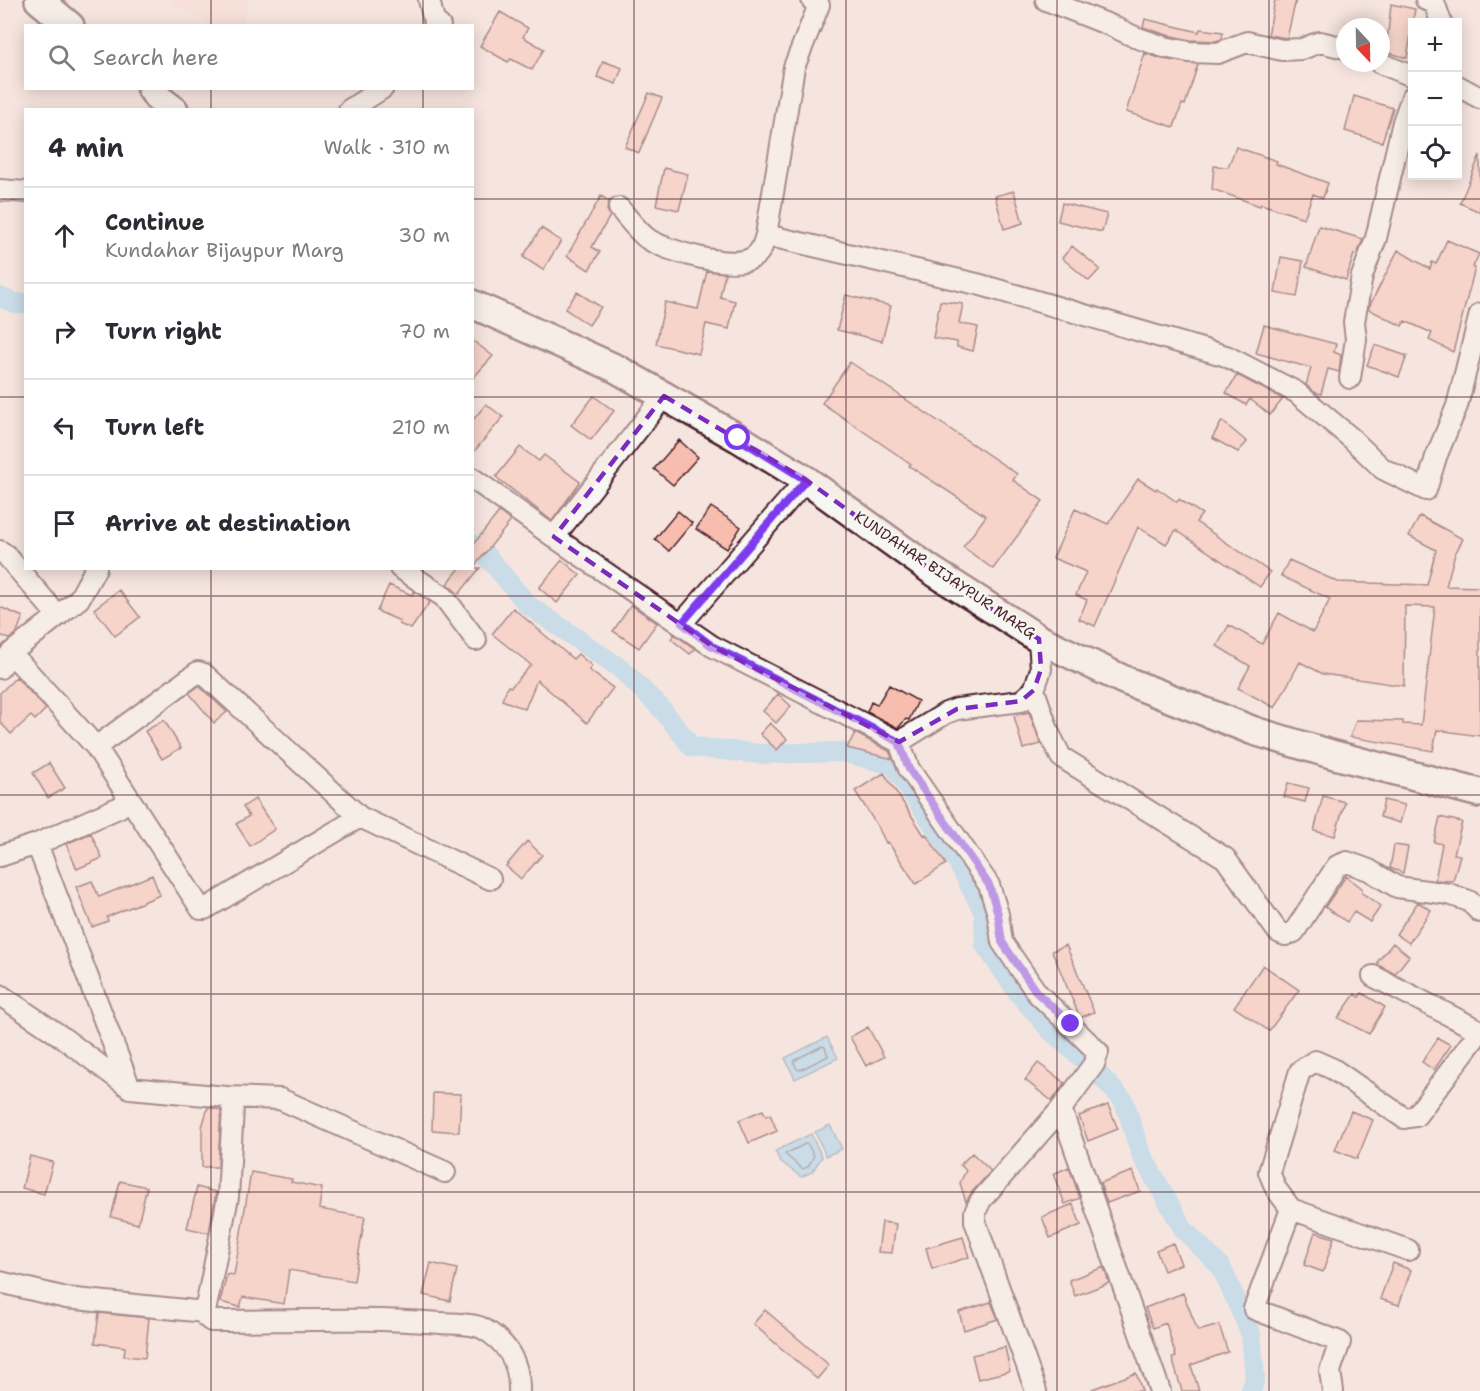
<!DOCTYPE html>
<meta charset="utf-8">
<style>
:root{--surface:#fff;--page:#f7f7f7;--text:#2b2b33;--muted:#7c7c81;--line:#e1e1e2}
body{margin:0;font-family:"Shantell Sans",sans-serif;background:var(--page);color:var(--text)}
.controls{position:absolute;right:18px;top:18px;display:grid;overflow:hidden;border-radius:0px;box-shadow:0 3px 15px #0003}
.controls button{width:54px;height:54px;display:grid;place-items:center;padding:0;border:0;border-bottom:2px solid var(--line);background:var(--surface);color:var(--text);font:30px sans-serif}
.compass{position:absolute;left:1336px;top:18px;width:54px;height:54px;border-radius:50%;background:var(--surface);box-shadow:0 3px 15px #0003;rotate:158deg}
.stop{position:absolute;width:18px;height:18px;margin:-14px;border:4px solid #7c3aed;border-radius:50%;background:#fff}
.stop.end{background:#7c3aed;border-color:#fff;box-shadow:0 2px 6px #0008}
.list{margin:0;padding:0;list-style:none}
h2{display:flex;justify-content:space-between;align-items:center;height:78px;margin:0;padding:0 24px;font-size:26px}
h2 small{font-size:20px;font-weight:400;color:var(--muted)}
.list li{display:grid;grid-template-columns:39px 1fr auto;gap:18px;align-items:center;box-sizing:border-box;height:96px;padding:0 24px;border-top:2px solid var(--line)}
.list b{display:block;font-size:22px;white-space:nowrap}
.list p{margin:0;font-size:20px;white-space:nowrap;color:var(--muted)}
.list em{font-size:20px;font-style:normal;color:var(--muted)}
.icon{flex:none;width:33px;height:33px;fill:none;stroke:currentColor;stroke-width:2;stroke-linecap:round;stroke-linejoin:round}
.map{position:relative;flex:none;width:1480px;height:1391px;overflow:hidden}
.search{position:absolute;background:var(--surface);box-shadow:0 3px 15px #0003;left:24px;top:24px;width:450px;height:66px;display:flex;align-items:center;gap:15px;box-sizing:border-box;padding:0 21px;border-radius:0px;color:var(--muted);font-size:22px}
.panel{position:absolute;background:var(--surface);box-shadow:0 3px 15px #0003;left:24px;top:108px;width:450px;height:462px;border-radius:0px}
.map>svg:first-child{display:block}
</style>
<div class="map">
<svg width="1480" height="1391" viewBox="0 0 1480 1391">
<rect width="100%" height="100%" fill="#f6e5de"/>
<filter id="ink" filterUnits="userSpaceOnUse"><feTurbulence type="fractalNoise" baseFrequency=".0167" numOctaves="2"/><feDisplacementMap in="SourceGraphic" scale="12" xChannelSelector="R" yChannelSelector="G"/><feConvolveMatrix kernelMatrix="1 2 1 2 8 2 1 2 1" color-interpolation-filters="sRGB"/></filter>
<g filter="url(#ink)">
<path fill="#f6d9d0" d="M 169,0 L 249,0 L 243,25 L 211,26 Z"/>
<path fill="#92d0f3" stroke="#7589a3" stroke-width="1.5" d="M 827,1037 L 838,1058 L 795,1079 L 785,1058 Z
M 830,1125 L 842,1149 L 826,1156 L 815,1132 Z
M 811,1134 L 822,1157 L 812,1172 L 801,1177 L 780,1161 L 775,1151 Z"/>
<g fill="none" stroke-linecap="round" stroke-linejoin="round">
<path stroke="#67667b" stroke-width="1.5" d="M 822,1046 L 825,1047 L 828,1056 L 800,1070 L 797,1069 L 794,1063 L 795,1060 Z
M 807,1143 L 814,1156 L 808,1167 L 802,1169 L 785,1154 Z"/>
<path stroke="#92d0f3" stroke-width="20" d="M 0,297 L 15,303 L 26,303
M 472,544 L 485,554 L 528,605 L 621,669 L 660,707 L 692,747 L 760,754 L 842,752 L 893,765 L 955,857 L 984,913 L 985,945 L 1019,994 L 1051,1031 L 1093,1068 L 1124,1101 L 1141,1154 L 1184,1230 L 1221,1267 L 1251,1334 L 1255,1379 L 1251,1391"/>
</g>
<path fill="#f7beaf" stroke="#4a1f2b" stroke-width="1.5" d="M 1275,0 L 1296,0 L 1287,38 L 1268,35 Z
M 1391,4 L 1415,9 L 1407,58 L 1386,52 Z
M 500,12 L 528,28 L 523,37 L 544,49 L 532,70 L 511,59 L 508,62 L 480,46 Z
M 1145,19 L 1199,32 L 1200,29 L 1223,32 L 1222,39 L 1216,41 L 1190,40 L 1167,35 L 1143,27 Z
M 1145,53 L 1162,59 L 1198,64 L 1185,105 L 1182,104 L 1174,127 L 1126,112 Z
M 603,61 L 622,68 L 616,84 L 597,77 Z
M 649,93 L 662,98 L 639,153 L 625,147 Z
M 1354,96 L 1393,108 L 1382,142 L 1345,131 Z
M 1236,147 L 1277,161 L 1276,164 L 1328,183 L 1323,198 L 1313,194 L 1304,218 L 1261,204 L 1260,206 L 1212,189 L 1214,166 L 1228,167 Z
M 1480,155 L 1480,212 L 1460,203 Z
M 664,168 L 688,174 L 679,210 L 656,205 Z
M 1014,191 L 1023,223 L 1004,229 L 995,196 Z
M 601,196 L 609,201 L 607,210 L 610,216 L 592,247 L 600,252 L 589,270 L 567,256 Z
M 1062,203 L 1107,214 L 1102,232 L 1058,221 Z
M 1319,226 L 1363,239 L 1357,255 L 1354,254 L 1346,280 L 1306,267 Z
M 541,228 L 561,241 L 543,270 L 523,257 Z
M 1447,240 L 1479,254 L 1473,267 L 1475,268 L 1453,352 L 1429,340 L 1432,333 L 1405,321 L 1402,326 L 1368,309 L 1398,250 L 1430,269 L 1432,262 L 1436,264 Z
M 1072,246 L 1100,269 L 1089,281 L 1062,258 Z
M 1281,257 L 1303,261 L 1297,297 L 1275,293 Z
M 707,271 L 725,273 L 720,297 L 735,301 L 729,329 L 706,324 L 699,354 L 656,344 L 665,302 L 698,309 Z
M 577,292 L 601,307 L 589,325 L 565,309 Z
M 846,295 L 891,306 L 882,341 L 837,330 Z
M 940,301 L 963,304 L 959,323 L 978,327 L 973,351 L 957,347 L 957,342 L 933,338 Z
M 1264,325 L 1336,344 L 1334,352 L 1341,355 L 1339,372 L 1328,369 L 1321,394 L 1314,392 L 1306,385 L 1311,368 L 1256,353 Z
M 472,340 L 493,356 L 472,379 Z
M 1375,345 L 1407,356 L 1399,377 L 1367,365 Z
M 850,362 L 1017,474 L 1013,480 L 1043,501 L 993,569 L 963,547 L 986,516 L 909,466 L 911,464 L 822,403 Z
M 1237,375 L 1283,399 L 1270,415 L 1250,399 L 1246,405 L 1226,393 Z
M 594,396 L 614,411 L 591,440 L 571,425 Z
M 486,404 L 503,417 L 472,454 L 472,421 Z
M 1222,421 L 1247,442 L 1238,452 L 1212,438 Z
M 679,440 L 698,457 L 673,485 L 654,469 Z
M 520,447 L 539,461 L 544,455 L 580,482 L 552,521 L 496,477 Z
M 1138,479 L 1156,490 L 1157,488 L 1177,502 L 1179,499 L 1202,514 L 1196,522 L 1270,572 L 1260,587 L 1176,530 L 1166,544 L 1138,527 L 1095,626 L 1079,619 L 1087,600 L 1076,595 L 1086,572 L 1053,558 L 1075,509 L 1108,524 Z
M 711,507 L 741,527 L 727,549 L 696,529 Z
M 678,511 L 692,523 L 669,551 L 655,539 Z
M 499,512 L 511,521 L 473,568 L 480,568 L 459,594 L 447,584 L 460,568 L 472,568 L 472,546 Z
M 1420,516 L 1463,539 L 1455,554 L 1446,586 L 1480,587 L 1480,736 L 1437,730 L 1433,751 L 1350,737 L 1356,720 L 1403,721 L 1403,724 L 1421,725 L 1435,607 L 1405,606 L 1404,686 L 1323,674 L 1300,662 L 1275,708 L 1238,688 L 1250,666 L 1217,646 L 1229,625 L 1262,644 L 1279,613 L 1313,632 L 1330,599 L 1281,576 L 1289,560 L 1338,582 L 1427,585 L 1436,550 L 1409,536 Z
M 562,560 L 580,575 L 557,603 L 539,588 Z
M 389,585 L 412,595 L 414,591 L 430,602 L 411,629 L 399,624 L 400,621 L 377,611 Z
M 119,590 L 140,617 L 115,636 L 94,609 Z
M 631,605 L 657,623 L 639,648 L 613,631 Z
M 0,607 L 23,617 L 16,634 L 9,639 L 0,635 Z
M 513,608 L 573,659 L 578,654 L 592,666 L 589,670 L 613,688 L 587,723 L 537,680 L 525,709 L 502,700 L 508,686 L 511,687 L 531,665 L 492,634 Z
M 674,634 L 695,649 L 690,654 L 671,639 Z
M 16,677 L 46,709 L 35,720 L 31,716 L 11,734 L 0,722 L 0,693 Z
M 889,685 L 918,701 L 909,720 L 906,719 L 898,728 L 867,712 L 871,702 L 877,705 Z
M 199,686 L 227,712 L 214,723 L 189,693 Z
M 778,694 L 791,706 L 776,723 L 763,711 Z
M 1029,712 L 1041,744 L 1023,749 L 1014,716 Z
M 164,720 L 181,748 L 162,759 L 145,731 Z
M 770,723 L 787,739 L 777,750 L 760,734 Z
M 855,733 L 889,751 L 893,759 L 847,748 Z
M 49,763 L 65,788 L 48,798 L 33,773 Z
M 884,773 L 924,835 L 926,834 L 946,864 L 916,884 L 888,842 L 886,843 L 878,827 L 855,791 Z
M 1288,783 L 1309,788 L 1305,802 L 1284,797 Z
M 1323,796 L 1345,802 L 1335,836 L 1314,831 Z
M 255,799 L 275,829 L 250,846 L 236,824 L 249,816 L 243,807 Z
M 1384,800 L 1405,805 L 1400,823 L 1380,817 Z
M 1440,817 L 1462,822 L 1454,854 L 1460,855 L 1453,881 L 1435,880 L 1442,844 L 1434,842 Z
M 91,833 L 102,858 L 77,869 L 66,844 Z
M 527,841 L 542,855 L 521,879 L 506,866 Z
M 1394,845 L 1408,847 L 1403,873 L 1390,868 Z
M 152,875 L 160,895 L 107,917 L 108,921 L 92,927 L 76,887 L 92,881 L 99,897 Z
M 1346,876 L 1362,888 L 1362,893 L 1381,906 L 1370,922 L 1354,912 L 1347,922 L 1325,907 Z
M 1418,902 L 1431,910 L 1409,943 L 1396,934 Z
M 1393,943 L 1409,956 L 1395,974 L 1378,965 L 1378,961 Z
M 1066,945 L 1094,1012 L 1080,1018 L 1052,951 Z
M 1263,965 L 1299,990 L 1269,1031 L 1234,1007 Z
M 1362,993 L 1385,1007 L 1369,1034 L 1338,1018 L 1355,994 L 1359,997 Z
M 868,1027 L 884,1057 L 866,1066 L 850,1037 Z
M 1438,1038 L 1451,1045 L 1434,1070 L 1422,1062 Z
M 1038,1063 L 1065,1083 L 1052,1101 L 1025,1080 Z
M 433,1093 L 461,1094 L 459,1132 L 432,1130 Z
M 1108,1105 L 1118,1129 L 1088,1141 L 1079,1116 Z
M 208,1107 L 221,1110 L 218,1167 L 202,1167 L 202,1127 Z
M 763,1110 L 766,1116 L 770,1114 L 777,1131 L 749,1143 L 739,1120 Z
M 1351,1111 L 1373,1120 L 1357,1159 L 1335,1150 Z
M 972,1153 L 991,1171 L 972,1192 L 966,1202 L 960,1183 L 966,1170 L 960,1165 Z
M 30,1156 L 53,1162 L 44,1194 L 22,1188 Z
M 1069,1167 L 1080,1198 L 1065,1204 L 1053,1174 Z
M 1133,1171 L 1140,1191 L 1107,1203 L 1100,1183 Z
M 251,1172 L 292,1179 L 291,1182 L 322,1188 L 319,1209 L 365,1217 L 354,1281 L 289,1270 L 284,1304 L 243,1297 L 240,1307 L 220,1302 L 227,1274 L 234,1275 Z
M 120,1181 L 147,1187 L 138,1224 L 111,1217 Z
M 197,1187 L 216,1192 L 209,1233 L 187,1228 Z
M 1073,1204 L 1081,1225 L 1050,1238 L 1042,1217 Z
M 882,1222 L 896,1224 L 892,1253 L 878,1252 Z
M 1315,1232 L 1334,1238 L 1323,1272 L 1304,1265 Z
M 963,1237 L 969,1257 L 932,1269 L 926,1248 Z
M 1173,1243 L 1181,1264 L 1164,1271 L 1156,1250 Z
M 431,1263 L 457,1269 L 450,1301 L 423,1295 Z
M 1393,1263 L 1411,1270 L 1399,1305 L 1380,1299 Z
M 1104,1267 L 1109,1283 L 1075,1296 L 1069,1280 Z
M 1183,1293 L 1198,1331 L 1219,1325 L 1228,1352 L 1191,1365 L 1199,1391 L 1182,1391 L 1172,1358 L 1176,1357 L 1166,1323 L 1153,1328 L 1145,1308 Z
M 991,1302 L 998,1319 L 964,1330 L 959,1312 Z
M 765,1310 L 829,1365 L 817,1379 L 753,1324 Z
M 99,1313 L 149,1318 L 145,1358 L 124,1356 L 125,1347 L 95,1343 Z
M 1005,1347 L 1010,1371 L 978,1379 L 972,1355 Z
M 1136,1373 L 1142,1391 L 1093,1391 L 1092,1389 Z"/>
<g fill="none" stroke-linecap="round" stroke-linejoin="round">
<defs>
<path id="street" d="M 429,0 L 434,21 L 440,26
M 812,0 L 819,5 L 794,67 L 766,235 L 981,285 L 1226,356 L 1296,392 L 1351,438 L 1383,469 L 1426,490 L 1436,457 L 1457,406 L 1480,314
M 1046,0 L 1112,26 L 1135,37 L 1164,47 L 1189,52 L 1218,53 L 1247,42 L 1282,50 L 1302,49 L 1320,42 L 1345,48
M 1426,0 L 1434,2 L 1441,22
M 1380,63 L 1412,76
M 1458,86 L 1480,98
M 349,110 L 383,88
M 0,190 L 26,192
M 619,208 C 628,218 638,232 648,239 C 666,251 733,270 752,258 C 761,253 763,245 766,235
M 1350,378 L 1356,339 L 1354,322 L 1362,276 L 1376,238 L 1403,122 L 1412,97
M 472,478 L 554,537 L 712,646 L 899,742 L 909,769 L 989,885 L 998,914 L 1002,942 L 1037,993 L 1098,1052 L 1094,1064 L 1061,1109 L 981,1200 L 975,1212 L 975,1221 L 1036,1391
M 554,537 L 664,396
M 0,551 L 6,555 L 58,616
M 400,568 L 444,597 L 476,640
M 682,623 L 806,480
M 11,653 L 96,747 L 201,909 L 205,909 L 360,817
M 0,668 L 11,653 L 79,599 L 96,568
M 1034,690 L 1049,733 L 1061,757 L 1225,858 L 1278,932 L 1285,935 L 1294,932 L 1337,866 L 1347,862 L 1369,870 L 1397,887 L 1449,894 L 1469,901 L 1480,912
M 899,742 L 946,713 L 957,709 L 1021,701 L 1034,690 L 1041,669 L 1039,639
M 96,747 L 198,672 L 204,674 L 360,817 L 490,879
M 37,844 L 130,1088
M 0,856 L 37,844 L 120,807 L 130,799
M 1373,976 L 1480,1031
M 0,995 L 62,1037 L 130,1088 L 227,1097 L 280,1099 L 445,1172
M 227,1097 L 233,1107 L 228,1197 L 205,1312 L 206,1317 L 211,1321 C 287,1321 365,1317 441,1323 C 453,1324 471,1323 482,1328 C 506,1341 520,1363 519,1391
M 1061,1109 L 1160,1391
M 1291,1209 L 1408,1250
M 0,1282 L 66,1298 L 205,1312
M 1333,1391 L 1330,1371 L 1340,1342 L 1254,1309 L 1291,1209 L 1276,1189 L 1269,1172 L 1300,1071 L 1315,1061 L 1333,1069 L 1404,1118 L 1416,1116 L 1480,1031"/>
<path id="secondary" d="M 39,0 L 70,26
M 151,88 L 158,98 L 174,110
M 472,304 L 615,368 L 738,438 L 806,480 L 931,570 L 1039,639 L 1124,680 L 1254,731 L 1331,754 L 1480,793"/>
</defs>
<use href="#street" stroke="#4a1f2b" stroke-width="24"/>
<use href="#secondary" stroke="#4a1f2b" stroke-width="32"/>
<use href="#street" stroke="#f6f6f2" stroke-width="20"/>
<use href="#secondary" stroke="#f6f6f2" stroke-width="27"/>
</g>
</g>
<g fill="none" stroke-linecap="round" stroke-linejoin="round" filter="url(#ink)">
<path stroke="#7c3aed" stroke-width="8" d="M 738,438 L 806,480 L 682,623 L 712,646 L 899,742 L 909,769 L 989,885 L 998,914 L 1002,942 L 1037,993 L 1071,1024"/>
</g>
<path d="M0 0H1480V1391H0ZM 664,396 L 806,480 L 931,570 L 1039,639 L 1041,669 L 1034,690 L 1021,701 L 957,709 L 899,742 L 712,646 L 554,537 Z" fill="#f6e5de" fill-opacity=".55" fill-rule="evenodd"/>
<path fill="none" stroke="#7b2cbf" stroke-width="4.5" stroke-dasharray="12 8" stroke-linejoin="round" d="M 664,396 L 806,480 L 931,570 L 1039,639 L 1041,669 L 1034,690 L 1021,701 L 957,709 L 899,742 L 712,646 L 554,537 Z"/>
<path fill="none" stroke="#4a1f2b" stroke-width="1.5" stroke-opacity="0.55" d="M 211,0 L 211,26M 423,0 L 423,26M 634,0 L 634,1391M 846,0 L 846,1391M 1057,0 L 1057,1391M 1269,0 L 1269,1391M 211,88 L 211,110M 423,88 L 423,110M 0,199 L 26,199M 472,199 L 1480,199M 0,397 L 26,397M 472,397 L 1480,397M 211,568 L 211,1391M 423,568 L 423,1391M 0,596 L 1480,596M 0,795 L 1480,795M 0,994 L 1480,994M 0,1192 L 1480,1192"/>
<g text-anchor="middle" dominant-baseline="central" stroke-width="5" stroke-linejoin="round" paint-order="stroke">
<g font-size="15" fill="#4a1f2b" stroke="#f6f6f2">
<text transform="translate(945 575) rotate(34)">KUNDAHAR BIJAYPUR MARG</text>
</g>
</g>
</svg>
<div class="controls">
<button>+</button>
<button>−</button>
<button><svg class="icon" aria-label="locate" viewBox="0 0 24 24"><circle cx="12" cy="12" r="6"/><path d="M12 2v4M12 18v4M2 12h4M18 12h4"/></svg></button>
</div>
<svg class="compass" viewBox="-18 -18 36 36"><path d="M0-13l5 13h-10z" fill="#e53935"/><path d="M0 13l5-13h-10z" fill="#7c7c81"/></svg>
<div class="stop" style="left:738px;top:438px"></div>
<div class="stop end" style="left:1071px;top:1024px"></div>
<div class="search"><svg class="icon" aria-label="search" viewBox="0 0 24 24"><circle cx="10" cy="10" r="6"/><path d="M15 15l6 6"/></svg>Search here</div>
<section class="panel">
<h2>4 min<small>Walk · 310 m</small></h2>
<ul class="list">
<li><svg class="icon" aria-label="ahead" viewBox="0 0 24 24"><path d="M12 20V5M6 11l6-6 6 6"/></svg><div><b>Continue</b><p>Kundahar Bijaypur Marg</p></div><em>30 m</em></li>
<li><svg class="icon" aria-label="right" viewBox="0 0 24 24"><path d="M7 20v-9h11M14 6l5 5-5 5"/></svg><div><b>Turn right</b></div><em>70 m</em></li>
<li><svg class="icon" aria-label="left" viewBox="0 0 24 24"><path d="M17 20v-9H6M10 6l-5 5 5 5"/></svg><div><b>Turn left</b></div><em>210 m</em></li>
<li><svg class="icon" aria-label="arrive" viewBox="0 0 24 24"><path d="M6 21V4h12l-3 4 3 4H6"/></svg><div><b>Arrive at destination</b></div></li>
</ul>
</section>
</div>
